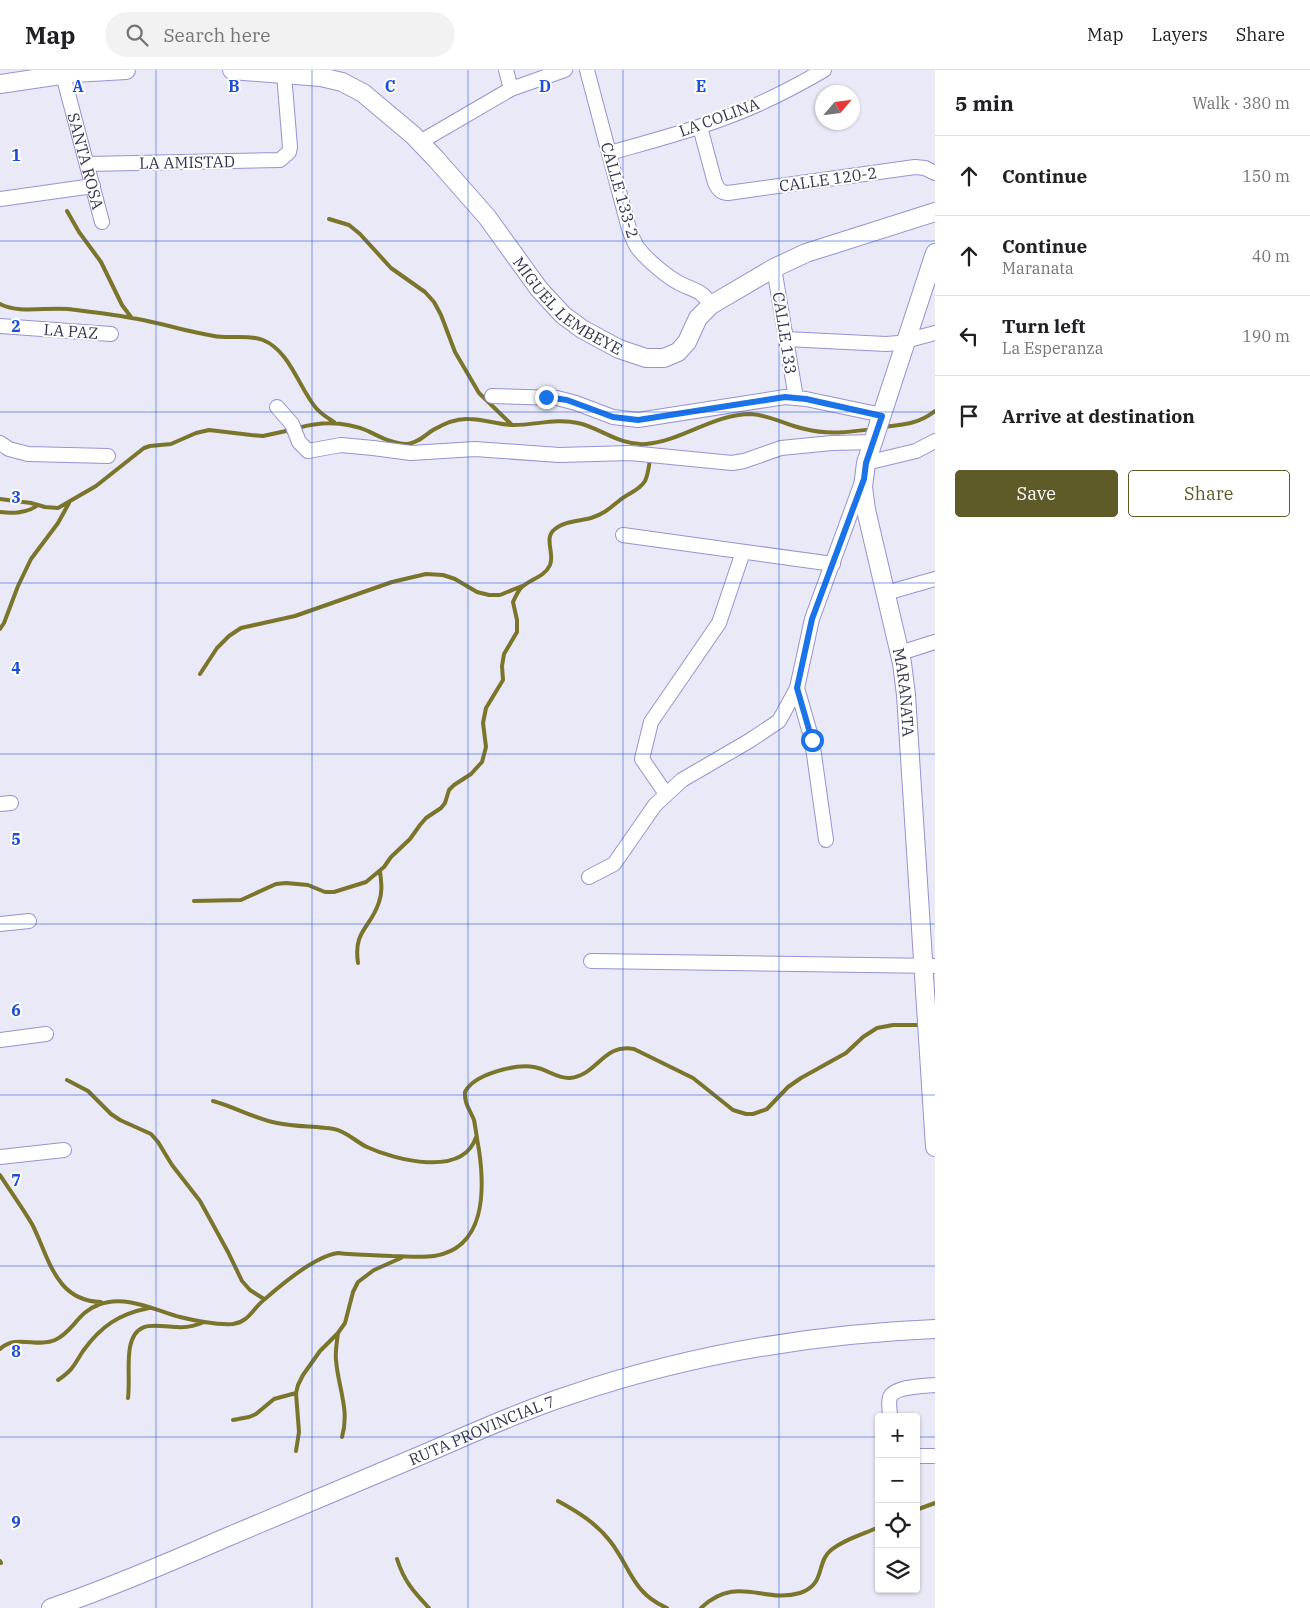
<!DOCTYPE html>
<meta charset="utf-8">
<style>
:root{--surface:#fff;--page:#f2f2f2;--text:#202124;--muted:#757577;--line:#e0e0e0;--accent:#5f5b28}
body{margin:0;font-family:"IBM Plex Serif",serif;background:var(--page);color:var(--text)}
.controls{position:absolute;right:15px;bottom:15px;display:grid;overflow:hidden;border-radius:5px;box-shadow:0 1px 4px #0004}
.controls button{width:45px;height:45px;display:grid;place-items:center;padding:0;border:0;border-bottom:1px solid var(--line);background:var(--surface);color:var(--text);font:25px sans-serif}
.compass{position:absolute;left:815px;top:15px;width:45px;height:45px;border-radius:50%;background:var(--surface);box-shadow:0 1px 4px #0004;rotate:62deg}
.stop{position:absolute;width:15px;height:15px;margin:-11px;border:4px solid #1a73e8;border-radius:50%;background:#fff}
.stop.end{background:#1a73e8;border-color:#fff;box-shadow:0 1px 5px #0008}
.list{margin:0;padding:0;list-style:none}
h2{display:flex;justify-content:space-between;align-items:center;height:65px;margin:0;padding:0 20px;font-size:21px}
h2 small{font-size:16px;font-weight:400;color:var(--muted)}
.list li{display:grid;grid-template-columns:32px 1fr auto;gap:15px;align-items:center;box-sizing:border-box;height:80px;padding:0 20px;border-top:1px solid var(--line)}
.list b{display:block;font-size:19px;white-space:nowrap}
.list p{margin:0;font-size:16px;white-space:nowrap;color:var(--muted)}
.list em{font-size:16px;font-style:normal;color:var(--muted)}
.actions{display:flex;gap:10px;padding:15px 20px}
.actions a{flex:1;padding:11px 0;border:1px solid var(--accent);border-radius:5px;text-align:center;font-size:18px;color:var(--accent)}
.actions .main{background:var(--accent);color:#fff}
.icon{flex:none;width:28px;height:28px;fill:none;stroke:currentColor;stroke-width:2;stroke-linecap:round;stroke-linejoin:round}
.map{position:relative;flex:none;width:935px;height:1538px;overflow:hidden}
header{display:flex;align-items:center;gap:30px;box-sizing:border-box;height:70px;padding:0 25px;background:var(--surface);border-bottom:1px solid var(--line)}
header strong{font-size:24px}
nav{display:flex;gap:28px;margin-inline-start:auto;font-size:18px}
.search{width:350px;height:45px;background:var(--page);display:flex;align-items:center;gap:12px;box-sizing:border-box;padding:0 18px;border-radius:28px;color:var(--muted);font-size:19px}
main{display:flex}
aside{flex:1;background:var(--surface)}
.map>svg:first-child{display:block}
</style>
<header>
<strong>Map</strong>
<div class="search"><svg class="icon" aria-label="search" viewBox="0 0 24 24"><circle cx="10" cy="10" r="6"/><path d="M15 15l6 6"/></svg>Search here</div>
<nav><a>Map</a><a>Layers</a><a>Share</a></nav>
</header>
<main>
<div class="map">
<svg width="935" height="1538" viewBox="0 0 935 1538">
<rect width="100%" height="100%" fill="#e9e9f7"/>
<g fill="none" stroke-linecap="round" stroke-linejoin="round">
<path stroke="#7b752b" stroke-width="4" d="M 67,141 L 79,162 L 101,192 L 122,235 L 131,247
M 329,149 L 349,155 L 360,164 L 391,198 L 425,222 L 434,232 L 441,245 L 455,282 L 479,323 L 511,354
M 0,234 C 19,244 46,237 68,239 C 93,242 118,245 143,250 C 167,255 190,262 214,266 C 230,269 248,264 263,270 C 290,281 299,318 316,338 C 321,344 328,348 334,352
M 882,357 C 902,355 919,354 935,341
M 298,358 C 322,351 344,351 368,361 C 380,367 393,374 407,374 C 418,373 425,365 433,360 C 443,354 457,348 469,349 C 484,349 499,355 514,355 C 535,355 557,348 578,353 C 601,358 620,376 646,374 C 682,371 713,344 751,344 C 770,345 786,355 805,359 C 828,365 850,362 873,359
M 0,429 L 31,433 L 45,437 L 58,438 L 96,416 L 144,378 L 150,376 L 171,374 L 196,363 L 209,360 L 251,365 L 263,366 L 286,361
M 0,442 C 14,444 27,443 38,435
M 0,559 L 4,553 L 18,516 L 31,489 L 58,453 L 69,433
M 200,604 L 217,578 L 229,566 L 241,558 L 295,546 L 392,512 L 426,504 L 443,505 L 455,509 L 477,522 L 489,525 L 500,525 L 522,516
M 194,831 L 241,830 L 276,814 L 286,813 L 308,815 L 325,822 L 334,822 L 366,812 L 384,797 L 391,787 L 410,769 L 420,755 L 426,748 L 441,738 L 445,733 L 449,720 L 454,715 L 471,704 L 482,692 L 486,677 L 483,653 L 486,638 L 503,610 L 502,596 L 504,584 L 517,562 L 517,550 L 513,532 C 515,528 517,523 520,519 C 529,509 544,508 550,495 C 555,483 543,468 555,459 C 564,451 580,451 591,448 C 604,444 610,438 620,430 C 628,423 639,421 645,411 C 648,405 649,396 650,389
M 358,893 C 353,860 371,858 379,832 C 383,821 381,811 380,801
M 67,1010 L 88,1021 L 111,1044 L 120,1050 L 151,1064 L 158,1072 L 172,1095 L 200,1131 L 228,1182 L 242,1211 L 250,1220 L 264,1229
M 213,1031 C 235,1037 255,1049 277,1053 C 296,1057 315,1056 334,1059 C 346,1061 356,1072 367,1077 C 395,1090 463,1108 476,1067
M 0,1105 C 11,1122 22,1137 32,1154 C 49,1187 55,1231 101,1232
M 338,1263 C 337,1272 335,1282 336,1290 C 338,1317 350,1340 342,1367
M 0,1279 C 16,1264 37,1278 55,1270 C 73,1262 78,1242 98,1235 C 125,1224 154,1240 180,1247 C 196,1251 216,1255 233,1254 C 249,1252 253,1238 265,1229 C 282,1214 316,1186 338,1183 C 356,1185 374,1185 392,1186 C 405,1186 420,1188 434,1186 C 485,1178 485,1121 479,1080 C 477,1070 476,1060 474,1050 C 470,1040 464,1033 465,1022 C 474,1004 515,994 534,997 C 547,999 557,1009 570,1008 C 598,1005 603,973 634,979 L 693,1008 L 733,1040 L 746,1044 L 753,1044 L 767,1039 L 788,1017 L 801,1008 L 846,983 L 863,967 L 877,958 L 893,955 L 923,955
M 58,1310 C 73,1300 74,1295 83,1281 C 101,1256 119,1244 149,1238
M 128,1328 C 130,1311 127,1293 130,1277 C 136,1248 157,1257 177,1257 C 187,1258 195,1256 204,1252
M 233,1350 L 249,1347 L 256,1344 L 274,1329 L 296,1323
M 296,1381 L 299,1362 L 296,1323 L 298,1315 L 303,1305 L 320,1281 L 338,1263 L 345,1253 L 353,1222 L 358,1212 L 374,1200 L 401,1188
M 558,1431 C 578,1442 596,1453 610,1471 C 631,1498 632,1523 667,1538
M 916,1440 L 935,1433
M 397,1489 C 404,1511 413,1521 429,1538
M 0,1491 L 1,1493
M 701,1538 C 737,1504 763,1534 800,1523 C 826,1514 816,1493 830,1481 C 842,1470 864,1464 879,1457"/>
<defs>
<g id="minor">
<path d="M 506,0 L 511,19"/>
<path d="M 587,0 L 628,155 C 630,163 633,170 637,177 C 646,189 666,206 679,213 C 694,221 701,219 711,235"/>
<path id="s1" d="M 63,5 L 102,152"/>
<path d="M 700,57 L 715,113 C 718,119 721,123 728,123 L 915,97 L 925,98 L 935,103"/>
<path d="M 420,72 L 511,19 L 565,0"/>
<path d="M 609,83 C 648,72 688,62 727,47 C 760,35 793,18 824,0"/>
<path d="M 87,94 L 280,90 L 289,82 L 290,77 L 284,4"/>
<path d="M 0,129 L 93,116"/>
<path d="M 774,198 L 796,328"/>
<path d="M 0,256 L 111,264"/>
<path d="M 786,269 L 886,274 L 898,273 L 935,263"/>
<path d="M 492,326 L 557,328 L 576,333 L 613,347 L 638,350 L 785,327 L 806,329 L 882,345"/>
<path d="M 277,337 L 292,354 L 299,372 L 308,381 L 341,375 L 373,378 L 411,383 L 475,379 L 559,385 L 630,383 L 732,393 L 744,391 L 781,378 L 832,373 L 873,372"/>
<path d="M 0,373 L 9,379 L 28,384 L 108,386"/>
<path d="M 866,393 L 916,381 L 935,371"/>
<path d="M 623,465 L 833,494"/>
<path d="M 886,523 L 935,509"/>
<path d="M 900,583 L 935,572"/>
<path d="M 797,618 L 812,670 L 826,770"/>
<path d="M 666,724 L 642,689 L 651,652 L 719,553 L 743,482"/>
<path d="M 0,734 L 11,733"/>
<path d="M 589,807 L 614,794 L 655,735 L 682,710 L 749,671 L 779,651 L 797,618 L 812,549 L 862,412"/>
<path d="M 0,854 L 29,851"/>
<path d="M 591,891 L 935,896"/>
<path d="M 0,970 L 46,964"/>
<path d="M 0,1087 L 64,1080"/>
<path d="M 890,1347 C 890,1341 888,1332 890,1327 C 895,1316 925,1316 935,1315"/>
<path d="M 916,1386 L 935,1386"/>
</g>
<g id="tertiary">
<path id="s2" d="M 232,0 L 321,7 L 342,12 L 363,23 L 413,65 L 436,89 L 487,147 L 539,219 L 563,245 L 582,259 L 619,279 L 646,288 L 664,288 L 678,282 L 687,272 L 698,248 L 711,235 L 774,198 L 806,183 L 935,142"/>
<path d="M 0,14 L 74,3 L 126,0"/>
<path id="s3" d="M 935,183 L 866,393 L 863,417 L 866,440 L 902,593 L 906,625 L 935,1077"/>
<path id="s4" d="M 51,1538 C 110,1518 168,1493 225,1468 C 291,1440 358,1412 424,1384 C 471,1364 518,1342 567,1326 C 687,1285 809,1264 935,1259"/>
</g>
</defs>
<use href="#minor" stroke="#9593d2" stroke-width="16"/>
<use href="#tertiary" stroke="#9593d2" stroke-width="20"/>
<use href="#minor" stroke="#fff" stroke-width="14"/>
<use href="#tertiary" stroke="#fff" stroke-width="18"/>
</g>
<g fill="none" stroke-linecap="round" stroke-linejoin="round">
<path stroke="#1a73e8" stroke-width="6" d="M 546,327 L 567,330 L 613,347 L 638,350 L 785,327 L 806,329 L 882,346 L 866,393 L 864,409 L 812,549 L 797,618 L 812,670"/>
</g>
<path fill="none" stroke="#1d4ed8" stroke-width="1" stroke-opacity="0.55" d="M 156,0 L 156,1538M 312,0 L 312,1538M 468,0 L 468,1538M 623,0 L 623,1538M 779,0 L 779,1538M 0,171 L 935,171M 0,342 L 935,342M 0,513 L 935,513M 0,684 L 935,684M 0,854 L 935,854M 0,1025 L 935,1025M 0,1196 L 935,1196M 0,1367 L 879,1367M 916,1367 L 935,1367"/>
<g text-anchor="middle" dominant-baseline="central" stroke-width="4" stroke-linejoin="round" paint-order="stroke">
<g font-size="16" fill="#36354f" stroke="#fff">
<text transform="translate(719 47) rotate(-20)">LA COLINA</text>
<text stroke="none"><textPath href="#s1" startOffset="89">SANTA ROSA</textPath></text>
<text transform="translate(187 92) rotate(-1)">LA AMISTAD</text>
<text transform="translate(828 109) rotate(-8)">CALLE 120-2</text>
<text transform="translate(620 120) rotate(74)">CALLE 133-2</text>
<text stroke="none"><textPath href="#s2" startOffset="432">MIGUEL LEMBEYE</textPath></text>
<text transform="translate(71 261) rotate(4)">LA PAZ</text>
<text transform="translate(785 263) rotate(81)">CALLE 133</text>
<text stroke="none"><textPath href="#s3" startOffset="455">MARANATA</textPath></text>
<text stroke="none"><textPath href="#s4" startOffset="466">RUTA PROVINCIAL 7</textPath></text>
</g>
</g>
<g font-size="16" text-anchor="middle" font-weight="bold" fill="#1d4ed8" stroke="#fff" stroke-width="4" stroke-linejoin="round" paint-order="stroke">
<text x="78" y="22">A</text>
<text x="234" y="22">B</text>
<text x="390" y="22">C</text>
<text x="545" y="22">D</text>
<text x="701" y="22">E</text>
<text x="16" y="91">1</text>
<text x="16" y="262">2</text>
<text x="16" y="433">3</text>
<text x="16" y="604">4</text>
<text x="16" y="775">5</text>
<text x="16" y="946">6</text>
<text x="16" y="1116">7</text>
<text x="16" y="1287">8</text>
<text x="16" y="1458">9</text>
</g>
</svg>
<div class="controls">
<button>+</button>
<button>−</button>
<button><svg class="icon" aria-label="locate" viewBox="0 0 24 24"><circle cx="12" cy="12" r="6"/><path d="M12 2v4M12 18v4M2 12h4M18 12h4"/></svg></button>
<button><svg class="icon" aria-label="layers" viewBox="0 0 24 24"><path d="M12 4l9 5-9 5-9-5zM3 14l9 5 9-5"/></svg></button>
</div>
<svg class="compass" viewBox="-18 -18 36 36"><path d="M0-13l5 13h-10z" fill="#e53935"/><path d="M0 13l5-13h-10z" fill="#757577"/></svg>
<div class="stop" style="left:812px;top:670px"></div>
<div class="stop end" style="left:546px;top:327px"></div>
</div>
<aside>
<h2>5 min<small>Walk · 380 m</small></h2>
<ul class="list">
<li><svg class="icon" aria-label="ahead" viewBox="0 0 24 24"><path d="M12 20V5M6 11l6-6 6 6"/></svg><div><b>Continue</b></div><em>150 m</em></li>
<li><svg class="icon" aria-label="ahead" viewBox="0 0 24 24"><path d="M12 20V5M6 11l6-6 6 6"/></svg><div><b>Continue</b><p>Maranata</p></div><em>40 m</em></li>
<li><svg class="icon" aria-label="left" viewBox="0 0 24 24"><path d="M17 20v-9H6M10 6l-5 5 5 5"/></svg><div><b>Turn left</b><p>La Esperanza</p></div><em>190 m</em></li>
<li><svg class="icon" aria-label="arrive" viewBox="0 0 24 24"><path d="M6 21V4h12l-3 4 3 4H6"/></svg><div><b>Arrive at destination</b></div></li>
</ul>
<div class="actions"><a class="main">Save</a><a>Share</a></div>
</aside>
</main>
